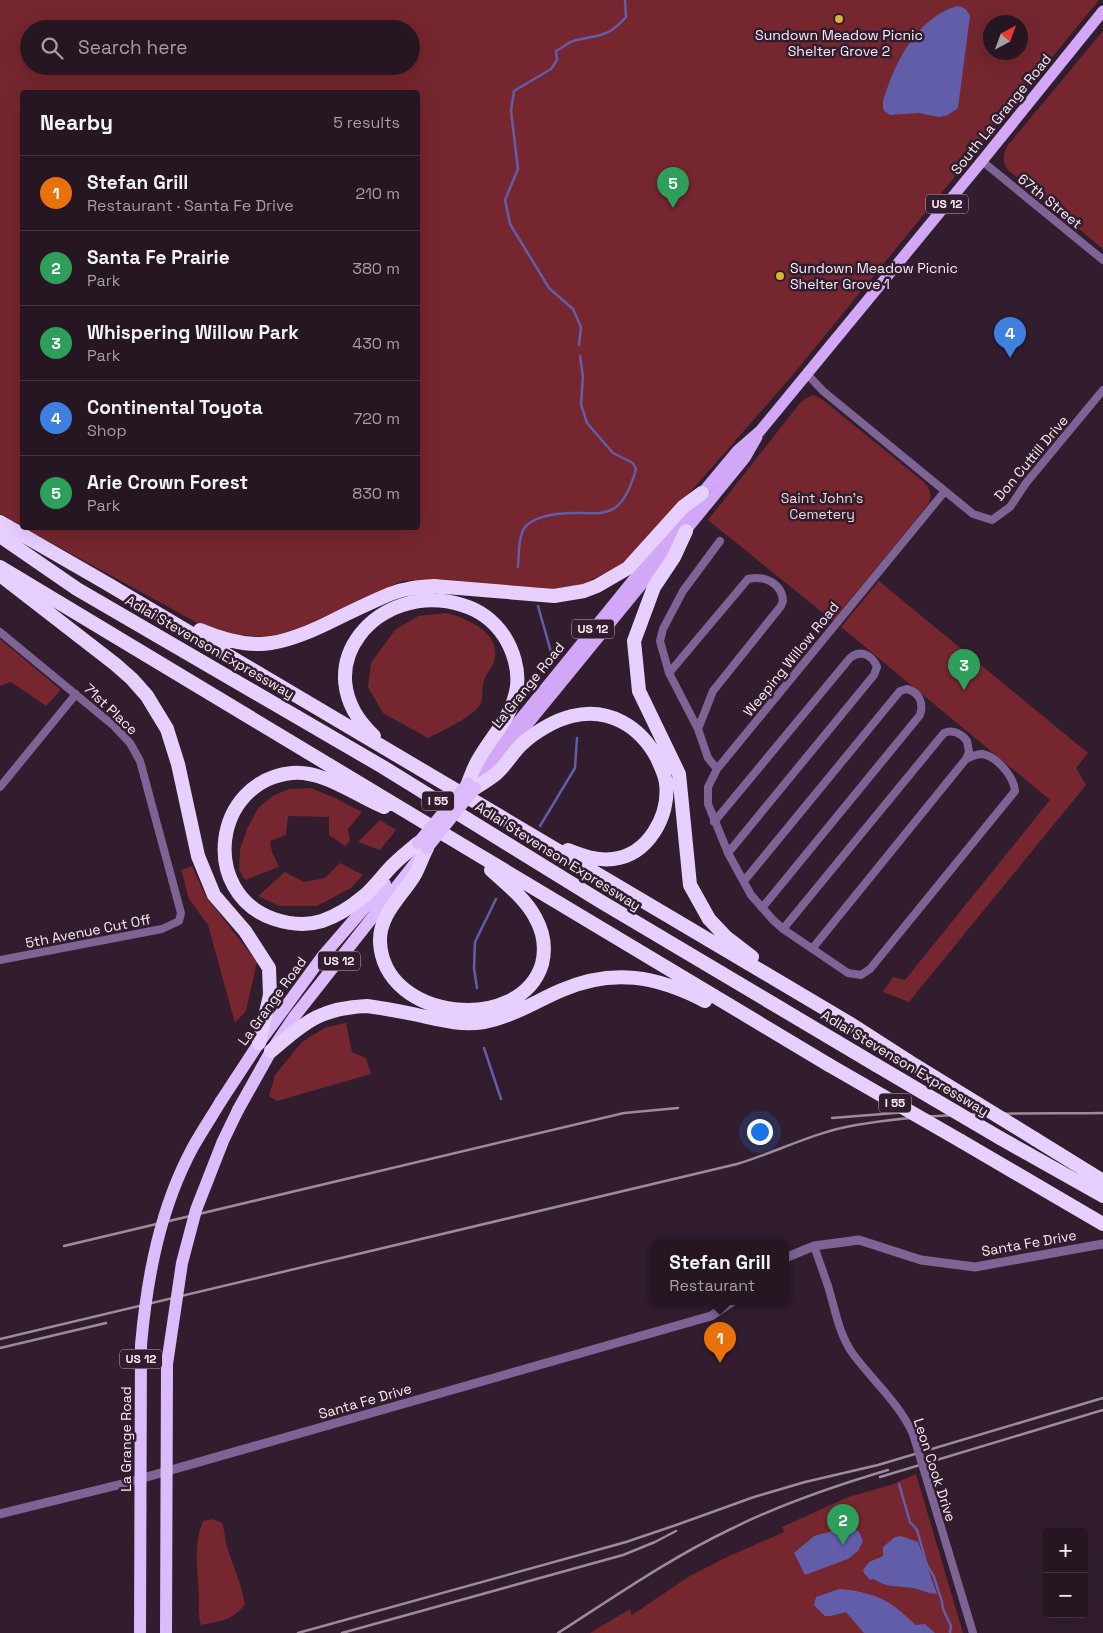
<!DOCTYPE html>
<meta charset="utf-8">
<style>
:root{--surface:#251622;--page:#2d1f2a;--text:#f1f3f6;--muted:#a39fa5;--line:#423540;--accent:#0f766e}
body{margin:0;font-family:"Space Grotesk",sans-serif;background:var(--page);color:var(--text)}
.controls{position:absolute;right:15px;bottom:15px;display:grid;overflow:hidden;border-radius:5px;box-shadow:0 5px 20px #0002}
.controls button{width:45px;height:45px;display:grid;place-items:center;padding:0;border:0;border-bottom:1px solid var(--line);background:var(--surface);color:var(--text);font:25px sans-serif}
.compass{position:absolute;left:983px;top:15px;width:45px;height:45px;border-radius:50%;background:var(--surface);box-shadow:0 5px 20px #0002;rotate:41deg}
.you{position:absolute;left:759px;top:1131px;width:18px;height:18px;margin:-12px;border:4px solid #fff;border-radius:50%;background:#1a73e8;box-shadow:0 0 0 8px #1a73e833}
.badge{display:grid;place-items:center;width:32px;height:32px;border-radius:50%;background:var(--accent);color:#fff;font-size:16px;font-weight:700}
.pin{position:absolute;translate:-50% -41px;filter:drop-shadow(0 1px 2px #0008)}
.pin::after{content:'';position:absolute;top:26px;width:18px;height:15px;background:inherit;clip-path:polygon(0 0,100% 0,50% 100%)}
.popup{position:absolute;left:651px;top:1240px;width:138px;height:65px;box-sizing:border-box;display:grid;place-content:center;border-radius:5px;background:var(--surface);filter:drop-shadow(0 1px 4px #0005);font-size:16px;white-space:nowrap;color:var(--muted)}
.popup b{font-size:19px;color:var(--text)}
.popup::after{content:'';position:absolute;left:50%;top:100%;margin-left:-10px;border:10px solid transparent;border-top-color:var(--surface)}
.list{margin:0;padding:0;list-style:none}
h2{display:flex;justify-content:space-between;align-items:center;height:65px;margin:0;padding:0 20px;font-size:21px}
h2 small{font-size:16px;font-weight:400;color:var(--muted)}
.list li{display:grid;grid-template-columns:32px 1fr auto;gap:15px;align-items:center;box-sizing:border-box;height:75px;padding:0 20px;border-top:1px solid var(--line)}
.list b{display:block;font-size:19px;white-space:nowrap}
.list p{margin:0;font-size:16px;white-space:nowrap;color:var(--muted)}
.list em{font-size:16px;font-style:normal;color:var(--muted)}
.icon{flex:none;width:28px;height:28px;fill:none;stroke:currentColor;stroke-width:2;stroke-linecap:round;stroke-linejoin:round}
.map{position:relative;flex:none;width:1103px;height:1633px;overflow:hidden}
.search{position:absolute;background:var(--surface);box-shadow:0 5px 20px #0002;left:20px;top:20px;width:400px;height:55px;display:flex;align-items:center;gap:12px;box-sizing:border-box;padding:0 18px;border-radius:28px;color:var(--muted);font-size:19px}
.panel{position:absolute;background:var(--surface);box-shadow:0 5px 20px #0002;left:20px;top:90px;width:400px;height:440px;border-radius:5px}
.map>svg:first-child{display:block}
</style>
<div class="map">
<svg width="1103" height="1633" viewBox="0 0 1103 1633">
<rect width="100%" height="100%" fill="#311d2e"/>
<path fill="#75262e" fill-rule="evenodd" d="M 0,0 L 1099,0 L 791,377 L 658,529 L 621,565 L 575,588 L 549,590 L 440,579 L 402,581 L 291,632 L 266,637 L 228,634 L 205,627 L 24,528 L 418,528 L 418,92 L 22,92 L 22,527 L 0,514 ZM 990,22 L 1020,22 L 1020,52 L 990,52 ZM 29,29 L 411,29 L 411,66 L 29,66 Z
M 1103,31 L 1103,249 L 1007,169 C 1002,160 1003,153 1008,145 Z
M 814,395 L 823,400 L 924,482 C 931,490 933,497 927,506 L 833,621 L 708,520 L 800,403 L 805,399 Z
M 879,581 L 1088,753 L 1076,768 L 1086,785 L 909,1002 L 883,992 L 893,977 L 905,980 L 1050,800 L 841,627 Z
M 446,613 C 468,618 503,634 494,662 C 492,668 487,673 485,678 C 481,686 484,698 480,705 C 472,717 441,732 428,738 L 383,713 L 368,687 L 371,663 L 395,630 L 418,616 Z
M 0,639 L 61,690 L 46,706 L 11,682 L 0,686 Z
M 311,788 L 335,798 L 362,812 L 348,829 L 350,841 L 345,846 L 329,835 L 329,817 L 288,816 L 286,835 L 270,841 L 272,852 L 279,867 L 245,880 L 239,870 L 240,849 L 247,829 L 258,808 L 274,795 L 290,789 Z
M 380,820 L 396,830 L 380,850 L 358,842 Z
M 340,863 L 363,875 L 351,888 L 317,906 L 279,906 L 258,896 L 285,872 L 304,882 L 325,878 Z
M 192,866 L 205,895 L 257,962 L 246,1011 L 235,1023 L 208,925 L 189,899 L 181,870 Z
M 346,1023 L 352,1052 L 366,1058 L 371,1074 L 277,1101 L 269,1096 L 275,1075 L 302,1042 L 326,1027 Z
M 916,1474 L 963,1633 L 590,1633 L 630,1609 L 632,1615 L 688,1577 L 727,1557 L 784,1532 L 782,1527 L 848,1497 L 891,1485 Z
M 213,1519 L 222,1523 C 224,1529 225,1536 226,1543 C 232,1564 241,1583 245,1604 C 234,1620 218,1622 201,1625 C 198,1615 199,1607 199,1597 C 198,1573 193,1544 203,1521 Z"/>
<path fill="#625da8" d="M 957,6 C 964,7 967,9 970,16 L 958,108 L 948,115 L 939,117 L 919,113 L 890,115 L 884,111 C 881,102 885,95 888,86 C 899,54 922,16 957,6 Z
M 851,1526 L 859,1532 L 863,1541 L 858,1551 L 848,1559 L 805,1575 L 794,1553 L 814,1536 Z
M 901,1536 L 918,1542 L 937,1594 C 930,1594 924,1591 917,1589 C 903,1585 887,1589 874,1579 L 870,1580 L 864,1573 L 863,1570 L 869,1562 L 883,1556 L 883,1547 L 895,1537 Z
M 839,1589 C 857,1590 880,1595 895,1607 C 902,1612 909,1619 916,1625 L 925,1624 L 935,1633 L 864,1633 L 846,1612 L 831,1616 L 825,1616 L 814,1605 L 816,1597 Z"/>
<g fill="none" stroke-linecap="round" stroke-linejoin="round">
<path stroke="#625da8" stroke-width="2.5" d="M 579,345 L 581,327 L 573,309 L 549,288 L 510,224 L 505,200 L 518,169 L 511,111 L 514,91 L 551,69 L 557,60 L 556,51 C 562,48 567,43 573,41 C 598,34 607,39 626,17 L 625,0
M 518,567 C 519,556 518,534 526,526 C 531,520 539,518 546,516 C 592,504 618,535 636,469 L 633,463 L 613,453 L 587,423 L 581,404 L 583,377 L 580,356
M 538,606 L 551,652
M 540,826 L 575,768 L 577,738
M 477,988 L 474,968 L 475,942 L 496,899
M 484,1048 L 501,1099
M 899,1484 L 910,1522 L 917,1530 L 927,1565 L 934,1577 L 942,1602 L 943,1609 L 951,1626 L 950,1633"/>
<path stroke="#7d6494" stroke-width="8" d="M 982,161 L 1103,260
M 807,374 L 823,391 L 973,514 L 992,520 L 1010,507 L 1026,483 L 1103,390
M 0,632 L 114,726 L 130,743 L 140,761 L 181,913 L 179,921 L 162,929 L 0,960
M 669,673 L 748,579 C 764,575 782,583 783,601 L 781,606 L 713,691 L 698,729 L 708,758 L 717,769
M 698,729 L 669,673 L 660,641 L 663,629 L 683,591 L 720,541
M 0,787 L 76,694
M 714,822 L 850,658 C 861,649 872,655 877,667 L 874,675 L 728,853
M 744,881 L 900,691 L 907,689 C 919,692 924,703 920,715 L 762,908
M 783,929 L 944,733 C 953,729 962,734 967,741 L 969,752 L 966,759 C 971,757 976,754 982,754 C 997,756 1014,777 1015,791 L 870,969 L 861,975 L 848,973 L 783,929 L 773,920 L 751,895 L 728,853 L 708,804 L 708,787 L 717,769 L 945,491
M 812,949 L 966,759
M 814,1246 L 828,1286"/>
<path stroke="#7d6494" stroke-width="9" d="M 785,1258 L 814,1246 L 859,1240 L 921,1260 L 975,1267 L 1103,1244
M 0,1514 L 122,1484 L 711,1316 L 732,1302"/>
<path stroke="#d2a7f8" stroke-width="11" d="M 477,772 L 668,537 L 702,493 L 737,451 L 760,431 L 982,161 L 1103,11
M 483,779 L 745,458 L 757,437"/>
<path stroke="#dcbbfc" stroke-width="12" d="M 221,1101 L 259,1043 L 322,957 L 385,884
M 238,1110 L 271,1051 L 294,1017 L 420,857"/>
<path stroke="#e7cfff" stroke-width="14" d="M 0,522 L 113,587
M 686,531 L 674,557 L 654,587 L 634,641 L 639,691 L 679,774 L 690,885 L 709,919 L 726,937 L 752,957
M 0,536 L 77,589 L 383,767 L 600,901 L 876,1065
M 0,567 L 462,845 L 829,1065
M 0,575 L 115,664 L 132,679 L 147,696 L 167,729 L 178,764 L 198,856 L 214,895 L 245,931 L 269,968 L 270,995 L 259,1043
M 106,583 L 849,1023 L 908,1061
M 200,630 C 251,652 279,647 328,623 C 348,613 369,603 390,594 C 405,588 419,587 434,586 L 554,596 L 584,591 L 597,586 L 628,568 L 683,507 L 702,493
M 374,736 C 301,668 379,579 462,605 C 479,610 494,621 504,636 C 513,650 519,669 517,686 C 513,717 491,736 477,762 C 473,769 471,776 468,783
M 475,788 C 483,783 491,778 497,773 C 507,764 513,752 522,744 C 535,732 555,720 572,716 C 608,707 640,726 657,758 C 660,765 665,774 666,783 C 670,816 648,855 613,859 C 597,861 583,856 568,850
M 384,807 C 357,796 323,770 292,773 C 213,781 199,893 274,919 C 289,924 306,926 322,921 C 337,916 352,906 364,896 C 376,886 384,873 395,863 C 402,856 410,850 418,843
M 427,848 C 422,857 419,868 414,876 C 401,897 379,915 380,942 C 384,1022 521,1034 542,964 C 546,948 543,931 535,917 C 525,898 506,884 491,870
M 271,1051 C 306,1022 320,1008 367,1006 C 382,1008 398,1011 413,1014 C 437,1019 459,1026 484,1022 C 512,1017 536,1001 562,990 C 613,968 657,976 705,1001
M 1000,1138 L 1103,1196
M 1035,1139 L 1103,1181
M 961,1141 L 1103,1224"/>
<path stroke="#9c8c99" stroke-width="2.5" d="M 832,1118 L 908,1112
M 64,1246 L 624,1113 L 678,1108
M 0,1339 L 737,1164 C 777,1152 814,1132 856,1125 C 937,1111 1021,1114 1103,1113
M 0,1348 L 106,1323
M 880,1477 L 1103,1410
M 298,1633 L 626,1542 L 679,1524 L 754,1497 L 805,1482 L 878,1465 L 1103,1398
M 342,1633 L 623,1555 L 655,1542 L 676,1531
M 558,1633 C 614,1597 670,1558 731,1529 C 781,1504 834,1486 888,1470"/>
<path stroke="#7d6494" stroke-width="8" d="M 828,1286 C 835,1309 839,1335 853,1354 C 873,1381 899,1403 913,1434 L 973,1633"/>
<path stroke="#dcbbfc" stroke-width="12" d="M 418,843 L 468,783
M 427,848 L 475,788
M 140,1633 L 141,1345 C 147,1277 160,1208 193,1147 C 202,1131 212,1116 221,1101
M 166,1633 L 167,1364 L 182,1263 L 196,1210 L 223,1141 L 238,1110"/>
<path stroke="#e7cfff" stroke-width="14" d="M 908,1061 L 1035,1139
M 829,1065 L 961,1141
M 876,1065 L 1000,1138"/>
</g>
<g fill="#ddb133" stroke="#311d2e" stroke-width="2">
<circle cx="839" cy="19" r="5"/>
<circle cx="780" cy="276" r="5"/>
</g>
<g text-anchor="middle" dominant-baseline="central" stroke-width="5" stroke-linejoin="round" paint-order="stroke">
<g fill="#311d2e" stroke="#beaebb" stroke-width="1">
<rect x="926" y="194.5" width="42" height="19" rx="4"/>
<rect x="572" y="619.5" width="42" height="19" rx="4"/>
<rect x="422" y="791.5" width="32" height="19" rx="4"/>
<rect x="318" y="951.5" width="42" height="19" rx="4"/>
<rect x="879" y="1093.5" width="32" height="19" rx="4"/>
<rect x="120" y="1349.5" width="42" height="19" rx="4"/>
</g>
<g font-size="12" font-weight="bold" fill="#faecf7">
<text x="947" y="204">US 12</text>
<text x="593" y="629">US 12</text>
<text x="438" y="801">I 55</text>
<text x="339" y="961">US 12</text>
<text x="895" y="1103">I 55</text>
<text x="141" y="1359">US 12</text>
</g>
<g font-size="14" fill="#faecf7" stroke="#311d2e">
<text x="839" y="35">Sundown Meadow Picnic<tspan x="839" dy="16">Shelter Grove 2</tspan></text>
<text x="790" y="268" text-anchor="start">Sundown Meadow Picnic<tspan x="790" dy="16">Shelter Grove 1</tspan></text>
</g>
<g font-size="14" fill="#faecf7" stroke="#311d2e">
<text transform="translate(1001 114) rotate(-51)">South La Grange Road</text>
<text transform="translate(1050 201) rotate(39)">67th Street</text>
<text transform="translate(1031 458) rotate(-50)">Don Cuttill Drive</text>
<text transform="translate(210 647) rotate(30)">Adlai Stevenson Expressway</text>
<text transform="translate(791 659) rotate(-51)">Weeping Willow Road</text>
<text transform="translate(528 685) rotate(-51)">La Grange Road</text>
<text transform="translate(111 709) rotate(43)">71st Place</text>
<text transform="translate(558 856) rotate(32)">Adlai Stevenson Expressway</text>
<text transform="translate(88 931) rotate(-11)">5th Avenue Cut Off</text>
<text transform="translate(272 1001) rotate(-54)">La Grange Road</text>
<text transform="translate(905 1063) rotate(31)">Adlai Stevenson Expressway</text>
<text transform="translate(1029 1243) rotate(-10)">Santa Fe Drive</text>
<text transform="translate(365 1401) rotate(-16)">Santa Fe Drive</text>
<text transform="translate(126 1439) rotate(-90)">La Grange Road</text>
<text transform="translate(935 1470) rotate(72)">Leon Cook Drive</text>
</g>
<g font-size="14" fill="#f0d6d6" stroke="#311d2e">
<text x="822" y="498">Saint John's<tspan x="822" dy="16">Cemetery</tspan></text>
</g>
</g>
</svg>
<div class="controls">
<button>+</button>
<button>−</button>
</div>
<svg class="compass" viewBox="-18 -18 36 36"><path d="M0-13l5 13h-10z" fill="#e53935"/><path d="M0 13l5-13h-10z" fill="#a39fa5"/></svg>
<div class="you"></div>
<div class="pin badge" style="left:720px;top:1363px;background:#e8710a">1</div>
<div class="popup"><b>Stefan Grill</b>Restaurant</div>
<div class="pin badge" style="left:843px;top:1545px;background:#2e9e5b">2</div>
<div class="pin badge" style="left:964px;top:690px;background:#2e9e5b">3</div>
<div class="pin badge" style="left:1010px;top:358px;background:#3f7fe0">4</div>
<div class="pin badge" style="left:673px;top:208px;background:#2e9e5b">5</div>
<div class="search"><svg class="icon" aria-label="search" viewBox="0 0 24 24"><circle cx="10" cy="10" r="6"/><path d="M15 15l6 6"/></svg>Search here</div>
<section class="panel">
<h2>Nearby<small>5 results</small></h2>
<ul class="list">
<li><span class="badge" style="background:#e8710a">1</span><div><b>Stefan Grill</b><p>Restaurant · Santa Fe Drive</p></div><em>210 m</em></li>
<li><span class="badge" style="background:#2e9e5b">2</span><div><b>Santa Fe Prairie</b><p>Park</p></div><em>380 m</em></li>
<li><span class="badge" style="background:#2e9e5b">3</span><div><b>Whispering Willow Park</b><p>Park</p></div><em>430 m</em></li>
<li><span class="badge" style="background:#3f7fe0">4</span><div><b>Continental Toyota</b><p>Shop</p></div><em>720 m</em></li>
<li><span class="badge" style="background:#2e9e5b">5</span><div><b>Arie Crown Forest</b><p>Park</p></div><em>830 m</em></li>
</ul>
</section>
</div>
